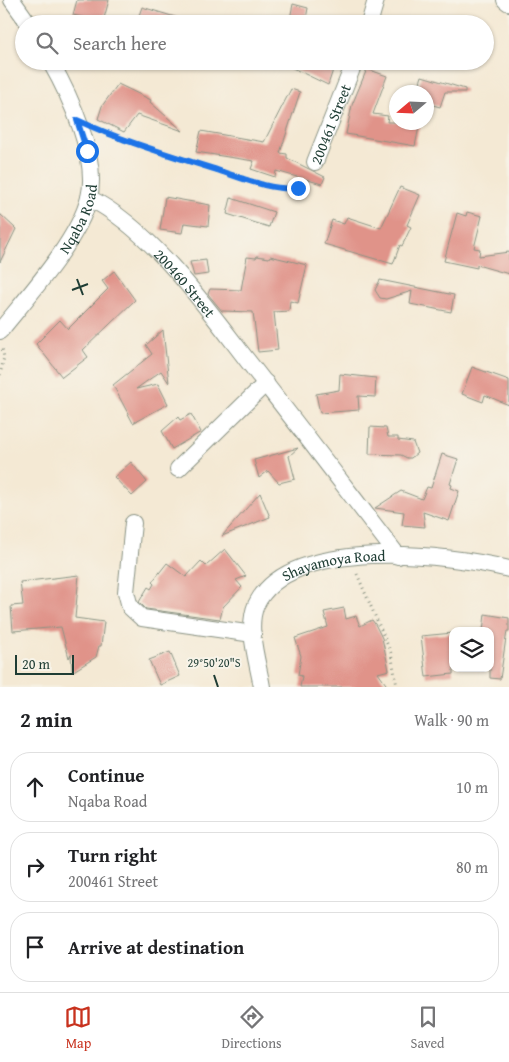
<!DOCTYPE html>
<meta charset="utf-8">
<style>
:root{--surface:#fff;--page:#f6f6f6;--text:#202124;--muted:#757577;--line:#e0e0e0;--accent:#c8321e}
body{margin:0;font-family:"Gentium Book Plus",serif;background:var(--page);color:var(--text)}
.controls{position:absolute;right:15px;bottom:15px;display:grid;overflow:hidden;border-radius:10px;box-shadow:0 1px 4px #0004}
.controls button{width:45px;height:45px;display:grid;place-items:center;padding:0;border:0;border-bottom:1px solid var(--line);background:var(--surface);color:var(--text);font:25px sans-serif}
.compass{position:absolute;left:389px;top:85px;width:45px;height:45px;border-radius:50%;background:var(--surface);box-shadow:0 1px 4px #0004;rotate:251deg}
.scale{position:absolute;left:15px;bottom:12px;width:59px;box-sizing:border-box;padding-left:5px;border:2px solid #1f3d34;border-top:0;font-size:14px;line-height:18px;white-space:nowrap;color:#1f3d34;-webkit-text-stroke:4px #f7f3e8;paint-order:stroke}
.stop{position:absolute;width:15px;height:15px;margin:-11px;border:4px solid #1a73e8;border-radius:50%;background:#fff}
.stop.end{background:#1a73e8;border-color:#fff;box-shadow:0 1px 5px #0008}
.list{margin:0;padding:0;list-style:none}
h2{display:flex;justify-content:space-between;align-items:center;height:65px;margin:0;padding:0 20px;font-size:21px}
h2 small{font-size:16px;font-weight:400;color:var(--muted)}
.list li{display:grid;grid-template-columns:32px 1fr auto;gap:15px;align-items:center;box-sizing:border-box;height:70px;margin:0 10px 10px;padding:0 10px;border:1px solid var(--line);border-radius:20px}
.list b{display:block;font-size:19px;white-space:nowrap}
.list p{margin:0;font-size:16px;white-space:nowrap;color:var(--muted)}
.list em{font-size:16px;font-style:normal;color:var(--muted)}
.icon{flex:none;width:28px;height:28px;fill:none;stroke:currentColor;stroke-width:2;stroke-linecap:round;stroke-linejoin:round}
.map{position:relative;flex:none;width:509px;height:687px;overflow:hidden}
.search{position:absolute;background:var(--surface);box-shadow:0 1px 4px #0004;left:15px;right:15px;top:15px;height:55px;display:flex;align-items:center;gap:12px;box-sizing:border-box;padding:0 18px;border-radius:28px;color:var(--muted);font-size:19px}
.sheet{height:305px;background:var(--surface)}
nav{display:flex;justify-content:space-around;align-items:center;box-sizing:border-box;height:70px;border-top:1px solid var(--line);background:var(--surface);font-size:14px;color:var(--muted)}
nav a{display:grid;justify-items:center;gap:2px}
nav .on{color:var(--accent)}
.map>svg:first-child{display:block}
</style>
<div class="map">
<svg width="509" height="687" viewBox="0 0 509 687">
<rect width="100%" height="100%" fill="#f7f3e8"/>
<filter id="ink" filterUnits="userSpaceOnUse"><feTurbulence type="fractalNoise" baseFrequency=".02" numOctaves="2"/><feDisplacementMap in="SourceGraphic" scale="10" xChannelSelector="R" yChannelSelector="G"/><feConvolveMatrix kernelMatrix="1 2 1 2 8 2 1 2 1" color-interpolation-filters="sRGB"/></filter>
<filter id="wash" filterUnits="userSpaceOnUse"><feTurbulence type="fractalNoise" baseFrequency=".0096" numOctaves="4" result="noise"/><feDisplacementMap in="SourceGraphic" scale="20" xChannelSelector="R" yChannelSelector="G"/><feGaussianBlur stdDeviation="1.12" result="paint"/><feColorMatrix in="noise" values="0 0 0 0 0 0 0 0 0 0 0 0 0 0 0 0 0 1.4 0 .05"/><feComposite in="paint" operator="in"/></filter>
<g filter="url(#wash)">
<rect width="100%" height="100%" fill="#f4e9d4"/>
<g id="blocks">
<path fill="#e09389" d="M 77,0 L 109,0 L 103,22 L 73,15 Z
M 293,4 L 308,8 L 305,24 L 289,24 Z
M 142,7 L 185,20 L 185,24 L 136,24 Z
M 278,61 L 336,61 L 328,85 Z
M 367,69 L 387,76 L 373,114 L 388,116 L 387,122 L 420,122 L 415,146 L 346,134 L 352,105 Z
M 422,76 L 465,89 L 465,92 L 445,92 L 440,107 L 426,103 L 426,92 L 417,92 Z
M 118,84 L 151,100 L 150,102 L 183,131 L 137,115 L 124,132 L 98,119 L 102,106 Z
M 291,89 L 300,92 L 280,153 L 287,154 L 287,158 L 325,177 L 322,184 L 276,171 L 275,177 L 251,169 L 254,161 L 196,152 L 201,131 L 264,142 Z
M 400,187 L 420,195 L 407,225 L 411,227 L 402,246 L 400,245 L 393,264 L 324,244 L 332,220 L 344,224 L 347,217 L 381,228 Z
M 165,197 L 210,205 L 208,226 L 184,223 L 182,233 L 160,230 Z
M 231,198 L 274,212 L 269,227 L 227,214 Z
M 467,212 L 482,216 L 474,248 L 480,249 L 479,256 L 509,252 L 509,274 L 477,265 L 477,268 L 444,261 L 457,213 L 466,216 Z
M 0,214 L 16,229 L 0,262 Z
M 257,256 L 269,258 L 270,256 L 307,265 L 298,303 L 290,301 L 289,311 L 274,312 L 278,350 L 258,352 L 253,312 L 222,311 L 208,294 L 210,289 L 241,290 L 247,257 L 256,258 Z
M 206,260 L 208,274 L 194,276 L 190,262 Z
M 114,271 L 135,300 L 83,350 L 88,357 L 62,377 L 36,344 L 60,320 L 68,329 L 108,289 L 102,281 Z
M 380,280 L 454,295 L 451,312 L 410,304 L 412,291 L 386,299 L 380,298 L 375,290 Z
M 163,330 L 169,383 L 161,371 L 136,389 L 158,384 L 168,404 L 133,423 L 113,385 L 152,354 L 146,345 Z
M 472,367 L 509,380 L 509,405 L 485,395 L 483,402 L 462,394 Z
M 340,374 L 376,378 L 375,397 L 358,396 L 359,410 L 320,413 L 316,394 L 339,390 Z
M 191,414 L 201,432 L 172,449 L 162,431 L 178,417 L 180,420 Z
M 370,427 L 386,428 L 388,437 L 398,437 L 398,440 L 413,442 L 417,453 L 411,458 L 407,458 L 401,455 L 369,454 Z
M 298,448 L 289,456 L 295,479 L 279,483 L 268,471 L 259,478 L 254,460 Z
M 442,454 L 458,459 L 450,484 L 452,485 L 451,488 L 459,491 L 449,521 L 423,512 L 425,527 L 402,525 L 404,512 L 375,508 L 401,491 L 422,499 L 427,487 L 431,488 Z
M 131,462 L 147,482 L 132,496 L 114,477 Z
M 260,493 L 270,517 L 222,536 Z
M 225,549 L 246,576 L 236,580 L 242,587 L 223,607 L 220,619 L 146,609 L 139,602 L 148,587 L 151,589 L 154,584 L 152,582 L 167,563 L 186,577 L 201,561 L 206,566 Z
M 79,575 L 75,618 L 104,622 L 101,646 L 99,646 L 96,657 L 72,672 L 71,654 L 69,658 L 61,627 L 13,631 L 11,606 L 23,605 L 20,582 Z
M 344,608 L 346,619 L 356,616 L 360,626 L 372,620 L 375,624 L 382,638 L 389,670 L 378,673 L 388,687 L 300,687 L 302,676 L 298,675 L 301,656 L 295,638 L 328,627 L 324,612 Z
M 485,614 L 509,618 L 509,631 L 507,631 L 500,679 L 490,678 L 490,631 L 483,631 Z
M 453,633 L 453,674 L 426,677 L 421,636 Z
M 170,652 L 180,676 L 160,685 L 149,660 Z"/>
</g>
</g>
<g filter="url(#ink)">
<use href="#blocks" fill-opacity="0" stroke="#8a9384" stroke-width="1"/>
<g fill="none" stroke-linecap="round" stroke-linejoin="round">
<defs>
<g id="minor">
<path d="M 12,0 L 29,24"/>
<path d="M 505,0 L 509,3"/>
<path d="M 369,24 L 376,0"/>
<path id="s1" d="M 315,162 L 355,61"/>
<path id="s2" d="M 89,198 C 150,228 206,307 247,360 C 298,425 348,491 398,556"/>
<path id="s3" d="M 0,331 C 28,296 78,241 89,198 C 99,158 70,96 50,61"/>
<path d="M 178,469 L 266,383"/>
<path d="M 133,523 L 126,592 L 130,607 L 142,618 L 253,634"/>
<path id="s4" d="M 262,687 C 258,663 246,628 256,605 C 289,535 449,554 509,569"/>
</g>
</defs>
<use href="#minor" stroke="#8a9384" stroke-width="18"/>
<path stroke="#8a9384" stroke-width="3" stroke-dasharray="1 4" stroke-linecap="butt" d="M 100,131 L 118,139 L 273,187 L 289,189 L 306,184 L 309,177
M 0,375 L 4,357 L 2,348
M 357,574 L 391,653 L 397,687"/>
<use href="#minor" stroke="#fff" stroke-width="16"/>
</g>
</g>
<g fill="none" stroke-linecap="round" stroke-linejoin="round" filter="url(#ink)">
<path stroke="#1a73e8" stroke-width="6" d="M 87,151 L 77,120 C 124,142 170,155 220,171 C 244,179 273,191 298,188"/>
</g>
<path fill="none" stroke="#1f3d34" stroke-width="2" d="M 77,279 L 83,295M 72,290 L 88,284M 214,675 L 218,687"/>
<g text-anchor="middle" dominant-baseline="central" stroke-width="4" stroke-linejoin="round" paint-order="stroke">
<g font-size="15" fill="#1f3d34" stroke="#f7f3e8">
<text stroke="none"><textPath href="#s1" startOffset="41">200461 Street</textPath></text>
<text stroke="none"><textPath href="#s3" startOffset="138">Nqaba Road</textPath></text>
<text stroke="none"><textPath href="#s2" startOffset="129">200460 Street</textPath></text>
<text stroke="none"><textPath href="#s4" startOffset="176">Shayamoya Road</textPath></text>
</g>
</g>
<g font-size="12" text-anchor="middle" fill="#1f3d34" stroke="#f7f3e8" stroke-width="4" stroke-linejoin="round" paint-order="stroke">
<text x="214" y="667">29°50'20"S</text>
</g>
</svg>
<div class="controls">
<button><svg class="icon" aria-label="layers" viewBox="0 0 24 24"><path d="M12 4l9 5-9 5-9-5zM3 14l9 5 9-5"/></svg></button>
</div>
<svg class="compass" viewBox="-18 -18 36 36"><path d="M0-13l5 13h-10z" fill="#e53935"/><path d="M0 13l5-13h-10z" fill="#757577"/></svg>
<div class="scale">20 m</div>
<div class="stop" style="left:87px;top:151px"></div>
<div class="stop end" style="left:298px;top:188px"></div>
<div class="search"><svg class="icon" aria-label="search" viewBox="0 0 24 24"><circle cx="10" cy="10" r="6"/><path d="M15 15l6 6"/></svg>Search here</div>
</div>
<section class="sheet">
<h2>2 min<small>Walk · 90 m</small></h2>
<ul class="list">
<li><svg class="icon" aria-label="ahead" viewBox="0 0 24 24"><path d="M12 20V5M6 11l6-6 6 6"/></svg><div><b>Continue</b><p>Nqaba Road</p></div><em>10 m</em></li>
<li><svg class="icon" aria-label="right" viewBox="0 0 24 24"><path d="M7 20v-9h11M14 6l5 5-5 5"/></svg><div><b>Turn right</b><p>200461 Street</p></div><em>80 m</em></li>
<li><svg class="icon" aria-label="arrive" viewBox="0 0 24 24"><path d="M6 21V4h12l-3 4 3 4H6"/></svg><div><b>Arrive at destination</b></div></li>
</ul>
</section>
<nav>
<a class="on"><svg class="icon" aria-label="map" viewBox="0 0 24 24"><path d="M3 6l6-2 6 2 6-2v14l-6 2-6-2-6 2zM9 4v14M15 6v14"/></svg>Map</a>
<a><svg class="icon" aria-label="directions" viewBox="0 0 24 24"><path d="M12 3l9 9-9 9-9-9zM9 14v-3h6M13 9l2 2-2 2"/></svg>Directions</a>
<a><svg class="icon" aria-label="saved" viewBox="0 0 24 24"><path d="M7 4h10v16l-5-4-5 4z"/></svg>Saved</a>
</nav>
